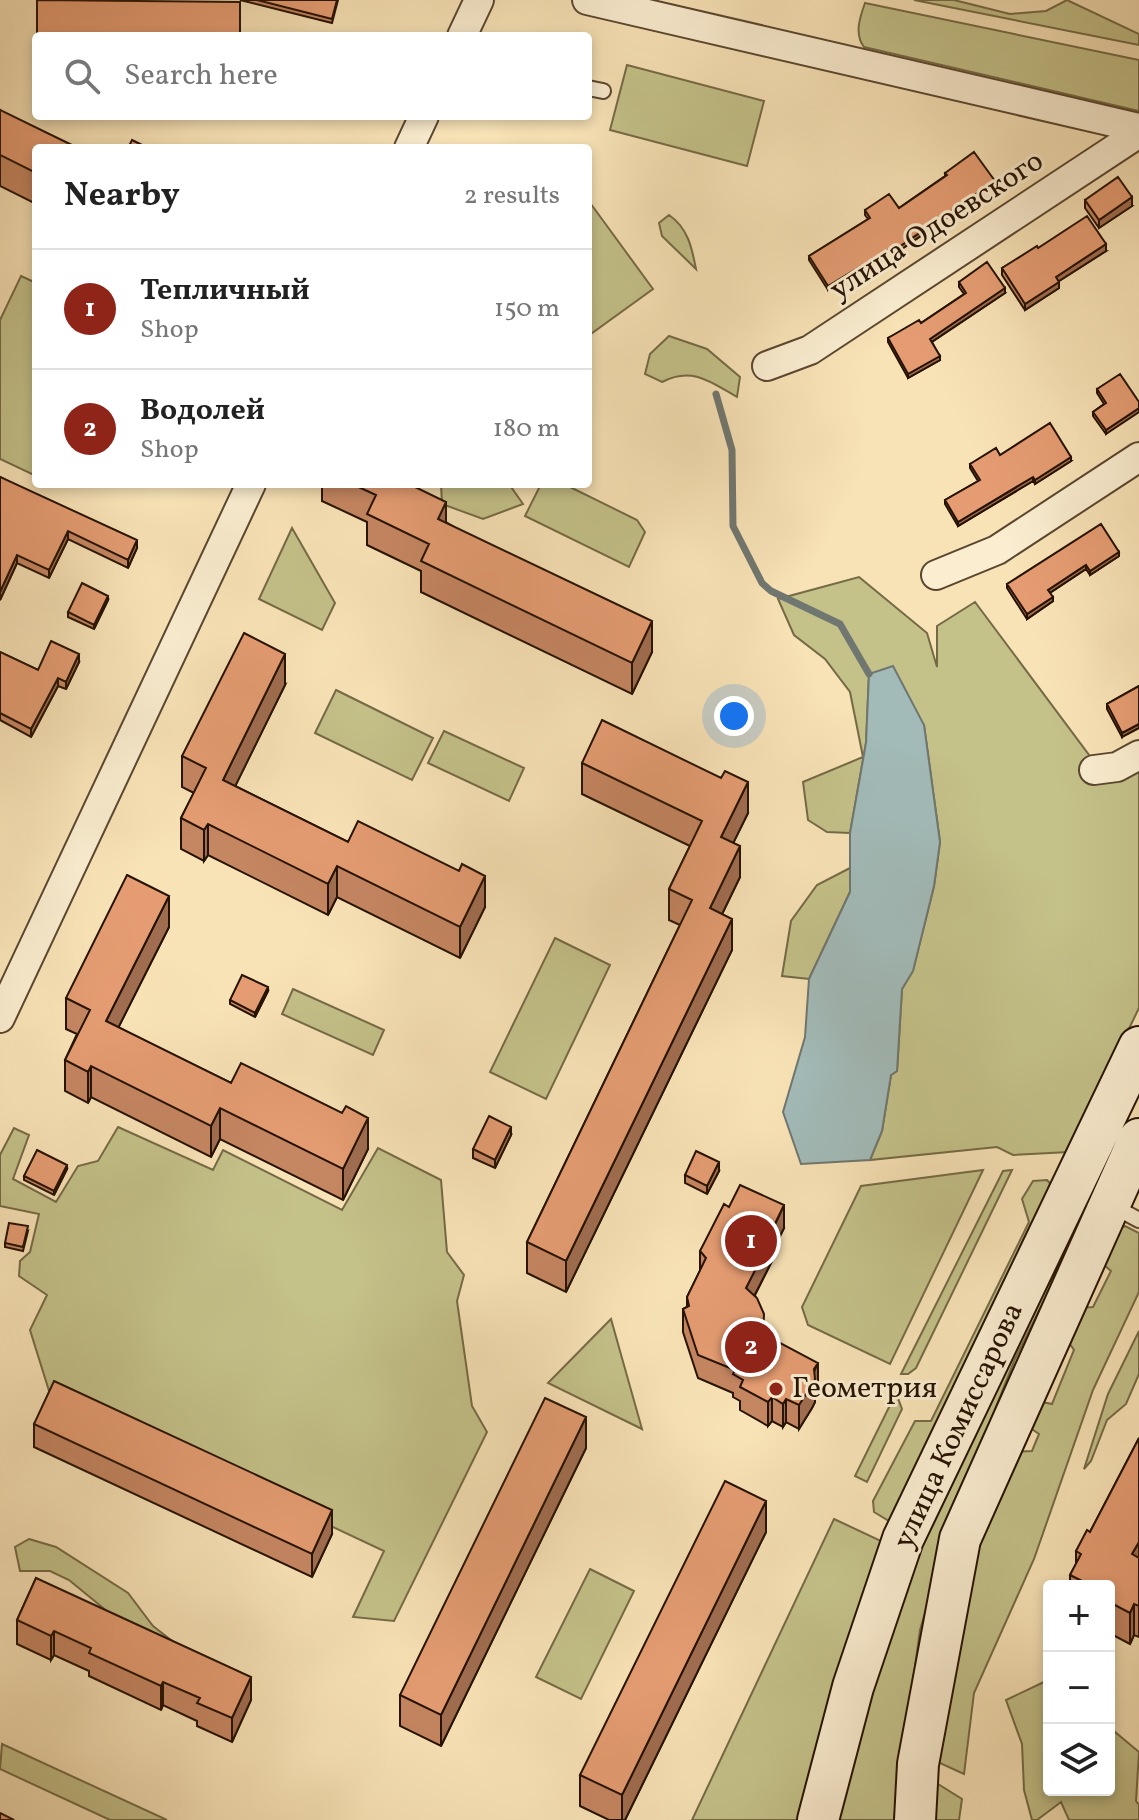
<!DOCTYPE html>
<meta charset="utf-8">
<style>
:root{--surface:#fff;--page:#f2f2f2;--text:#222;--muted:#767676;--line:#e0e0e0;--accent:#8f2418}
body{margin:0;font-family:Vollkorn,serif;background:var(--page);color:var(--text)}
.controls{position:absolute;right:24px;bottom:24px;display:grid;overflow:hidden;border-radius:8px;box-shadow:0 4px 12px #0003}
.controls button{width:72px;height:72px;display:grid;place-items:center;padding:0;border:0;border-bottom:2px solid var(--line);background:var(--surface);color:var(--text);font:40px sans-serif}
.you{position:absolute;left:734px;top:716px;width:28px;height:28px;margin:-20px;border:6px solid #fff;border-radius:50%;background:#1a73e8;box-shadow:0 0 0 12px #1a73e833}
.badge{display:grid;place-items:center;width:52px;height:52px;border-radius:50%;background:var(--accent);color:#fff;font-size:26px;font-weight:700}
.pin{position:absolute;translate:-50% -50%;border:4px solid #fff;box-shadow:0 2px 8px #0006}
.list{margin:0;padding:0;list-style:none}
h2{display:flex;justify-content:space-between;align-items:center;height:104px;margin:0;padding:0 32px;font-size:34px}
h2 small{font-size:26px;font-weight:400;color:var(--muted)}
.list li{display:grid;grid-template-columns:52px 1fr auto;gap:24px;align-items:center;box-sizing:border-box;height:120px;padding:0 32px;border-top:2px solid var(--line)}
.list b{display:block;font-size:30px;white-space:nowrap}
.list p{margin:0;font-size:26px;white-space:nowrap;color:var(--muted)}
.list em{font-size:26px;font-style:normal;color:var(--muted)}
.icon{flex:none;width:44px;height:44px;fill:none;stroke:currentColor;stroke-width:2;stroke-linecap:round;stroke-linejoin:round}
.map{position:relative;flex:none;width:1139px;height:1820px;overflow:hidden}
.search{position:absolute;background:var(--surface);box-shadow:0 4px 12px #0003;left:32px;top:32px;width:560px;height:88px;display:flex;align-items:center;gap:20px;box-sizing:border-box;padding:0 28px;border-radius:8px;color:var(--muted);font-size:30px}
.panel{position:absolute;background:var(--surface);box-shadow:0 4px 12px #0003;left:32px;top:144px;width:560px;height:344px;border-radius:8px}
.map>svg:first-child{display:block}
</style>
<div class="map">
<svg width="1139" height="1820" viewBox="0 0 1139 1820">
<rect width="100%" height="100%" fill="#f8e3b7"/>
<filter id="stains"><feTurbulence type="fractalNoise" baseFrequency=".0025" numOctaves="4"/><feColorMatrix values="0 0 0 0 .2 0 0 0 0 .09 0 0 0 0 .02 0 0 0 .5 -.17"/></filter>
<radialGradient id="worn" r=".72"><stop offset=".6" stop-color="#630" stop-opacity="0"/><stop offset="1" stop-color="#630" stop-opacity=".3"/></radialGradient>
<path fill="#c4c189" stroke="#756a46" stroke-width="2" d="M 914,0 L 954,0 L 1010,14 L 1046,11 L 1067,0 L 1139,34 L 1139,45 Z
M 865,3 L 1139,60 L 1139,111 L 864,47 C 854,34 860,17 865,3 Z
M 627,65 L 764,101 L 747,166 L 610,130 Z
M 588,200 L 653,289 L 588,336 Z
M 669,215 C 688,228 692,248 696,269 L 662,236 L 659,223 Z
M 21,276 L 36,283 L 36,476 L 0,459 L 0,320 Z
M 669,336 L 707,349 L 740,377 L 737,397 C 711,382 692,366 662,382 L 645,374 L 650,354 Z
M 441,484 L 509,484 L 523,504 L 483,519 L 442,504 Z
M 541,484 L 564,484 L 637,520 L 645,532 L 629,567 L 525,516 Z
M 292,528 L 335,603 L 322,630 L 259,599 Z
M 859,577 L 927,633 L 937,667 L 937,626 L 975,602 L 1107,779 L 1139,763 L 1139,1008 L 1069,1152 L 1013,1155 L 997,1147 L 870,1160 L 882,1131 L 891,1075 L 897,1071 L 902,989 L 913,970 L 934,886 L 940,842 L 924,725 L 869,674 L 866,743 L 850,833 L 827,832 L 808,820 L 803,782 L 863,757 L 850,692 L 825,659 L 794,635 L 778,599 Z
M 336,690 L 433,738 L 412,780 L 315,733 Z
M 444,731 L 524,768 L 509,801 L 428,763 Z
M 850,868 L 850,892 L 809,979 L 782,976 L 791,921 L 817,885 Z
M 555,938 L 610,965 L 546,1099 L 490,1072 Z
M 293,989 L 384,1030 L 373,1055 L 282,1014 Z
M 118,1127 L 213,1170 L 223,1150 L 342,1210 L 378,1148 L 441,1180 L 447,1252 L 464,1275 L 457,1301 L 472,1406 L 487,1432 L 394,1621 L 353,1617 L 384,1551 L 50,1394 L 30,1330 L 47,1295 L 19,1276 L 20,1261 L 30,1252 L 39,1214 L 0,1206 L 0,1155 L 14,1128 L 29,1135 L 13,1179 L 56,1202 L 78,1166 L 98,1161 Z
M 983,1170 L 890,1364 L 808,1325 L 802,1307 L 861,1186 Z
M 1012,1170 L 916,1368 L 908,1374 L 901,1374 L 1003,1171 Z
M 1047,1180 L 1053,1187 L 1047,1203 L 889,1521 L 874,1512 L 873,1501 L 915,1421 L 931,1421 L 1029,1222 L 1022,1199 L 1033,1181 Z
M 1086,1200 L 1090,1208 L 1015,1359 L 956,1508 L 920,1630 L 894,1820 L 835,1820 L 867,1690 L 918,1540 Z
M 1125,1226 L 1139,1233 L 1139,1292 L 1093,1390 L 1034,1559 L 974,1693 L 964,1774 L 933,1760 L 964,1569 L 1011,1452 L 1032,1451 L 1039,1434 L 1023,1423 L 1032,1400 L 1052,1404 L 1074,1350 L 1062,1333 L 1073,1308 L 1093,1307 L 1111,1271 L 1095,1257 L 1105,1236 Z
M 611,1319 L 642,1429 L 548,1383 Z
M 1139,1331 L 1139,1374 L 1126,1404 L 1107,1420 L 1091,1461 L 1084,1469 L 1108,1394 Z
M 896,1393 L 902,1409 L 867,1482 L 855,1476 Z
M 834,1519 L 881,1541 L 801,1820 L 692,1820 Z
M 29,1539 L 56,1547 L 128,1593 L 153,1626 L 176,1644 L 141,1639 L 69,1580 L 50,1571 L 20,1571 L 15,1547 Z
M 590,1569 L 634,1591 L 581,1699 L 536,1677 Z
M 1044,1682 L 1049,1685 L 1049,1790 L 1109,1790 L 1109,1727 L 1139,1752 L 1136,1801 L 1139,1805 L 1139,1820 L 1069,1820 L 1061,1802 L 1037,1820 L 1032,1820 L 1024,1790 L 1022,1744 L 1006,1700 Z
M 2,1744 L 167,1820 L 110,1820 L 0,1769 Z
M 930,1779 L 962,1799 L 959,1820 L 927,1820 Z"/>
<path fill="#a2bbb9" stroke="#707770" stroke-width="2" d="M 893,666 L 924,725 L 940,842 L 934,886 L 913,971 L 902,989 L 897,1071 L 891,1075 L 882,1131 L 870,1160 L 801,1164 L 783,1112 L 805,1037 L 809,979 L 850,892 L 850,833 L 866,743 L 869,674 Z"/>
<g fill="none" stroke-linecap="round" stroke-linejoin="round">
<path stroke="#707770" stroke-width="7" d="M 716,394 L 732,450 L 733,526 L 762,583 L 771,591 L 840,624 L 869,674"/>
<defs>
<path id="lane" d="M 588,88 L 603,91
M 1111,1205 L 1139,1220"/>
<path id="street" d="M 587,0 L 1139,128
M 462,36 L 479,0
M 409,148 L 424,116
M 767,366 L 810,350 L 1139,133
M 936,575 L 997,550 L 1139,457
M 1094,770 L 1117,767 L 1139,755
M 0,1018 L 251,484"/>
<path id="secondary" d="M 818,1820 L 853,1687 L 903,1539 L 1139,1047
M 915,1820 L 918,1764 L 960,1539 L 1139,1139"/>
</defs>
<use href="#lane" stroke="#5a4630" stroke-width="18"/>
<use href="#street" stroke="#5a4630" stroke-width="32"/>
<use href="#secondary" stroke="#261203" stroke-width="44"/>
<use href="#lane" stroke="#faedd0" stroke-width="14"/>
<use href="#street" stroke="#faedd0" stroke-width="28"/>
<use href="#secondary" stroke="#faedd0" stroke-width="40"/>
</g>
<path fill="#c58662" stroke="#261203" stroke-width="2" d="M 240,0 L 338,0 L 332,23 Z
M 0,110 L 36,148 L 36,204 L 0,186 Z
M 945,173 L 995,185 L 893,255 L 891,252 L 828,290 L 809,260 L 809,256 L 868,219 L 865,215 L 865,210 L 899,208 L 945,176 Z
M 1085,200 L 1132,206 L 1099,228 L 1085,208 Z
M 1038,248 L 1106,251 L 1059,281 L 1059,288 L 1025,310 L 1002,275 L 1002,268 Z
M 959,282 L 1005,293 L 932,342 L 940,360 L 908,378 L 888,342 L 888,338 L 921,323 L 964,294 L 959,287 Z
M 1097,389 L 1139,402 L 1106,434 L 1093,416 L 1093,412 L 1104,404 L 1097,393 Z
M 1000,455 L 1071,461 L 1035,484 L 1033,481 L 958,526 L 945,504 L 945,500 L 978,481 L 970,468 L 970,464 Z
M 0,477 L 137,548 L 128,568 L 68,539 L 49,578 L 17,563 L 0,600 Z
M 322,484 L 409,484 L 446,522 L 652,652 L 632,694 L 421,592 L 421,571 L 367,545 L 367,522 L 322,501 Z
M 1119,556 L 1090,575 L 1086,569 L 1050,593 L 1053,601 L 1027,619 L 1007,588 L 1007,584 Z
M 108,600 L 94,629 L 68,617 L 68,612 Z
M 0,652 L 38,670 L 79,662 L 66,689 L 58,686 L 31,737 L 0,720 Z
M 285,685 L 235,786 L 348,842 L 485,907 L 460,958 L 337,897 L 328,915 L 208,855 L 204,861 L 181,849 L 181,818 L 194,793 L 182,787 L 182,756 Z
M 1139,686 L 1122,737 L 1107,709 L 1107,704 Z
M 582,763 L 748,813 L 733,843 L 740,877 L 722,914 L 732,950 L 566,1292 L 527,1273 L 527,1242 L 680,925 L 669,920 L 669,889 L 690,846 L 582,794 Z
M 169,927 L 118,1028 L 231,1083 L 368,1149 L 343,1200 L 220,1139 L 211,1157 L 91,1097 L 88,1103 L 65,1091 L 65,1060 L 77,1034 L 66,1029 L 66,998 Z
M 268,991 L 255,1017 L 230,1004 L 230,1000 Z
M 511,1135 L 495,1168 L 473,1158 L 473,1149 Z
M 67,1169 L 54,1195 L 24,1180 L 24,1176 Z
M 719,1171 L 707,1194 L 685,1183 L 685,1175 Z
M 729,1207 L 784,1228 L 772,1252 L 772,1261 L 755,1295 L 764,1335 L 818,1386 L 815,1391 L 815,1402 L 812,1408 L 799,1429 L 786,1422 L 783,1427 L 772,1421 L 768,1426 L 740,1410 L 740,1401 L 733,1397 L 733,1393 L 698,1378 L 683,1332 L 683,1309 L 687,1307 L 687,1297 L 700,1271 L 700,1251 Z
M 28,1231 L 23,1251 L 5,1247 L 5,1243 Z
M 34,1424 L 332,1534 L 312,1577 L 34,1447 Z
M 1139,1438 L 1139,1637 L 1134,1635 L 1130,1644 L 1109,1633 L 1109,1586 L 1070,1586 L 1070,1575 L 1076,1564 L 1076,1551 L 1090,1532 Z
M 586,1448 L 441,1746 L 400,1726 L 400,1695 Z
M 766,1532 L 625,1820 L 609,1820 L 580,1806 L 580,1775 Z
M 36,1578 L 251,1700 L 232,1742 L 197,1726 L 197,1721 L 163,1705 L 161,1710 L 89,1676 L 89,1671 L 54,1655 L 51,1660 L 17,1644 L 17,1620 Z"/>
<path fill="#a06d50" stroke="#261203" stroke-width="2" d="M 995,181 L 995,185 L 893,255 L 893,251 Z
M 1132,197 L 1132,206 L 1099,228 L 1099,220 Z
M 1106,244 L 1106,251 L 1056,283 L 1056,277 Z
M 891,248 L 891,252 L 828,290 L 828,286 Z
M 1059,282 L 1059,288 L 1025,310 L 1025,304 Z
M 1005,288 L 1005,293 L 930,343 L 930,339 Z
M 940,356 L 940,360 L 908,378 L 908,374 Z
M 1139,408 L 1139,412 L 1106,434 L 1106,430 Z
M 1071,457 L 1071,461 L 1035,484 L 1035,480 Z
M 1033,477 L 1033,481 L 958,526 L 958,522 Z
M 446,502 L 446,533 L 438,519 Z
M 68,531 L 68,539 L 49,578 L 49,570 Z
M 137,540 L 137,548 L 128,568 L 128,560 Z
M 1119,552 L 1119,556 L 1090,575 L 1090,571 Z
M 17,555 L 17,563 L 0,600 L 0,592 Z
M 1086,565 L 1086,569 L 1048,594 L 1048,590 Z
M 108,596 L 108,600 L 94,629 L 94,625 Z
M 1053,597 L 1053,601 L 1027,619 L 1027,614 Z
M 652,621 L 652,652 L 632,694 L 632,663 Z
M 79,654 L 79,662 L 66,689 L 66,682 Z
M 285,654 L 285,685 L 223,811 L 223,780 Z
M 58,678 L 58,686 L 31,737 L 31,729 Z
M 1139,724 L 1139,728 L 1122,737 L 1122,733 Z
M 748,782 L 748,813 L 721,868 L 721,837 Z
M 208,824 L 208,855 L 204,861 L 204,830 Z
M 740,846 L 740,877 L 710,939 L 710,908 Z
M 337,866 L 337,897 L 328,915 L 328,884 Z
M 485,876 L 485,907 L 460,958 L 460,927 Z
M 169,896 L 169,927 L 106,1052 L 106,1021 Z
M 732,919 L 732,950 L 566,1292 L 566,1261 Z
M 268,987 L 268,991 L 255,1017 L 255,1013 Z
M 91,1066 L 91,1097 L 88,1103 L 88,1072 Z
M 220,1108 L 220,1139 L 211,1157 L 211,1126 Z
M 368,1118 L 368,1149 L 343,1200 L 343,1169 Z
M 511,1127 L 511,1135 L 495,1168 L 495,1160 Z
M 719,1162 L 719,1171 L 707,1194 L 707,1186 Z
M 67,1165 L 67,1169 L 54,1195 L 54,1191 Z
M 784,1205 L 784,1228 L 772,1252 L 772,1261 L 746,1312 L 746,1288 Z
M 818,1363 L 818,1386 L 815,1391 L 815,1402 L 812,1408 L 799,1429 L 799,1405 Z
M 772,1397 L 772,1421 L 768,1426 L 768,1402 Z
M 786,1399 L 786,1422 L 783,1427 L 783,1404 Z
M 586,1417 L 586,1448 L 441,1746 L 441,1715 Z
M 766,1501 L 766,1532 L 625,1820 L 622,1820 L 622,1795 Z
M 332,1510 L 332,1534 L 312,1577 L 312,1554 Z
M 1139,1542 L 1139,1573 L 1132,1554 Z
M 1134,1604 L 1134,1635 L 1130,1644 L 1130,1613 Z
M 54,1631 L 54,1655 L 51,1660 L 51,1636 Z
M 251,1677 L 251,1700 L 232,1742 L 232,1718 Z
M 163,1682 L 163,1705 L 161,1710 L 161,1686 Z"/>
<path fill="#e59c72" stroke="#261203" stroke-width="2" d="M 37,0 L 240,2 L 240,36 L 37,36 Z
M 257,0 L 337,0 L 332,19 Z
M 0,110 L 78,148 L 36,148 L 36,173 L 0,155 Z
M 132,140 L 148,148 L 128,148 Z
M 974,152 L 995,181 L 893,251 L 891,248 L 828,286 L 809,256 L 870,218 L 865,210 L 889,194 L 899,208 L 947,175 L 945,173 Z
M 1118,177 L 1132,197 L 1099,220 L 1085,200 Z
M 1087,216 L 1106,244 L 1056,277 L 1059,282 L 1025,304 L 1002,268 L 1037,246 L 1038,248 Z
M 987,262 L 1005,288 L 930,339 L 940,356 L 908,374 L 888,338 L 919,320 L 921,323 L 966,293 L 959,282 Z
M 1120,374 L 1139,402 L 1139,408 L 1106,430 L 1093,412 L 1106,403 L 1097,389 Z
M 1050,423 L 1071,457 L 1035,480 L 1033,477 L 958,522 L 945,500 L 980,480 L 970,464 L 996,448 L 1000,455 Z
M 0,477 L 137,540 L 128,560 L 68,531 L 49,570 L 17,555 L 0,592 Z
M 352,484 L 409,484 L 446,502 L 438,519 L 652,621 L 632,663 L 421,561 L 429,544 L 367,514 L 376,495 Z
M 1101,524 L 1119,552 L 1090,571 L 1086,565 L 1048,590 L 1053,597 L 1027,614 L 1007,584 Z
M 82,583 L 108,596 L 94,625 L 68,612 Z
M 244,633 L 285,654 L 223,780 L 348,842 L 358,821 L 459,871 L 462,864 L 485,876 L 460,927 L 337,866 L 328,884 L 208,824 L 204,830 L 181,818 L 206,768 L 182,756 Z
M 51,641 L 79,654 L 66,682 L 58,678 L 31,729 L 0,713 L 0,652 L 38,670 Z
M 1139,686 L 1139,724 L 1122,733 L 1107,704 Z
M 602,720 L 721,778 L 725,771 L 748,782 L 721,837 L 740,846 L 710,908 L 732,919 L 566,1261 L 527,1242 L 692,900 L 669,889 L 702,821 L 582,763 Z
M 127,875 L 169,896 L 106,1021 L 231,1083 L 241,1063 L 342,1113 L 346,1106 L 368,1118 L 343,1169 L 220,1108 L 211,1126 L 91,1066 L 88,1072 L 65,1060 L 90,1010 L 66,998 Z
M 242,975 L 268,987 L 255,1013 L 230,1000 Z
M 489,1116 L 511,1127 L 495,1160 L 473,1149 Z
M 37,1150 L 67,1165 L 54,1191 L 24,1176 Z
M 696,1151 L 719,1162 L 707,1186 L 685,1175 Z
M 740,1185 L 784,1205 L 769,1236 L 772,1237 L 746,1288 L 757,1298 L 764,1314 L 763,1334 L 818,1363 L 814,1369 L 815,1379 L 812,1385 L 799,1405 L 786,1399 L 783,1404 L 772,1397 L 768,1402 L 740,1387 L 743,1380 L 733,1374 L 735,1370 L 698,1355 L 683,1309 L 689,1306 L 687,1297 L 706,1258 L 700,1251 L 724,1204 L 729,1207 Z
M 9,1223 L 28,1226 L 23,1247 L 5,1243 Z
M 54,1381 L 332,1510 L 312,1554 L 34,1424 Z
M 545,1398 L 586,1417 L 441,1715 L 400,1695 Z
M 1139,1438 L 1139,1542 L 1132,1554 L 1139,1558 L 1139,1606 L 1134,1604 L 1130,1613 L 1109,1602 L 1109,1586 L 1092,1586 L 1070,1575 L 1081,1554 L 1076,1551 L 1087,1530 L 1090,1532 Z
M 725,1481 L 766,1501 L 622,1795 L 580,1775 Z
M 36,1578 L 251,1677 L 232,1718 L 197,1703 L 200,1698 L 163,1682 L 161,1686 L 89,1653 L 91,1648 L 54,1631 L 51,1636 L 17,1620 Z
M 0,1813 L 14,1820 L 0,1820 Z"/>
<circle fill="#8f2418" stroke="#faedd0" stroke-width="3" cx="776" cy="1389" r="8"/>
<g text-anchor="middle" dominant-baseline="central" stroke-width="6" stroke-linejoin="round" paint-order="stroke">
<g font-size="30" fill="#261203" stroke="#faedd0">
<text transform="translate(937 226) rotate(-33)">улица Одоевского</text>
<text transform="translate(959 1426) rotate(-65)">улица Комиссарова</text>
</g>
<g font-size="30" fill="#261203" stroke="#faedd0" text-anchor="start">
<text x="792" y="1389">Геометрия</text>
</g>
</g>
<rect width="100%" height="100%" filter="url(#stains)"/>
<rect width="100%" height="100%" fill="url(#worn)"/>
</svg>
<div class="controls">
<button>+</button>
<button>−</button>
<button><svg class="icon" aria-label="layers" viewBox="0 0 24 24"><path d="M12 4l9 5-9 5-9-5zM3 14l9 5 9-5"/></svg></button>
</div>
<div class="you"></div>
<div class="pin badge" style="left:751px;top:1241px">1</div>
<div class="pin badge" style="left:751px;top:1347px">2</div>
<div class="search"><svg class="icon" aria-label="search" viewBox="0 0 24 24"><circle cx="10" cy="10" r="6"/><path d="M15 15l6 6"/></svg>Search here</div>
<section class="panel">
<h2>Nearby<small>2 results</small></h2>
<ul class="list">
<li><span class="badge">1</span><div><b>Тепличный</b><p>Shop</p></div><em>150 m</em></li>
<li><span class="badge">2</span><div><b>Водолей</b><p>Shop</p></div><em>180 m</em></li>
</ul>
</section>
</div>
